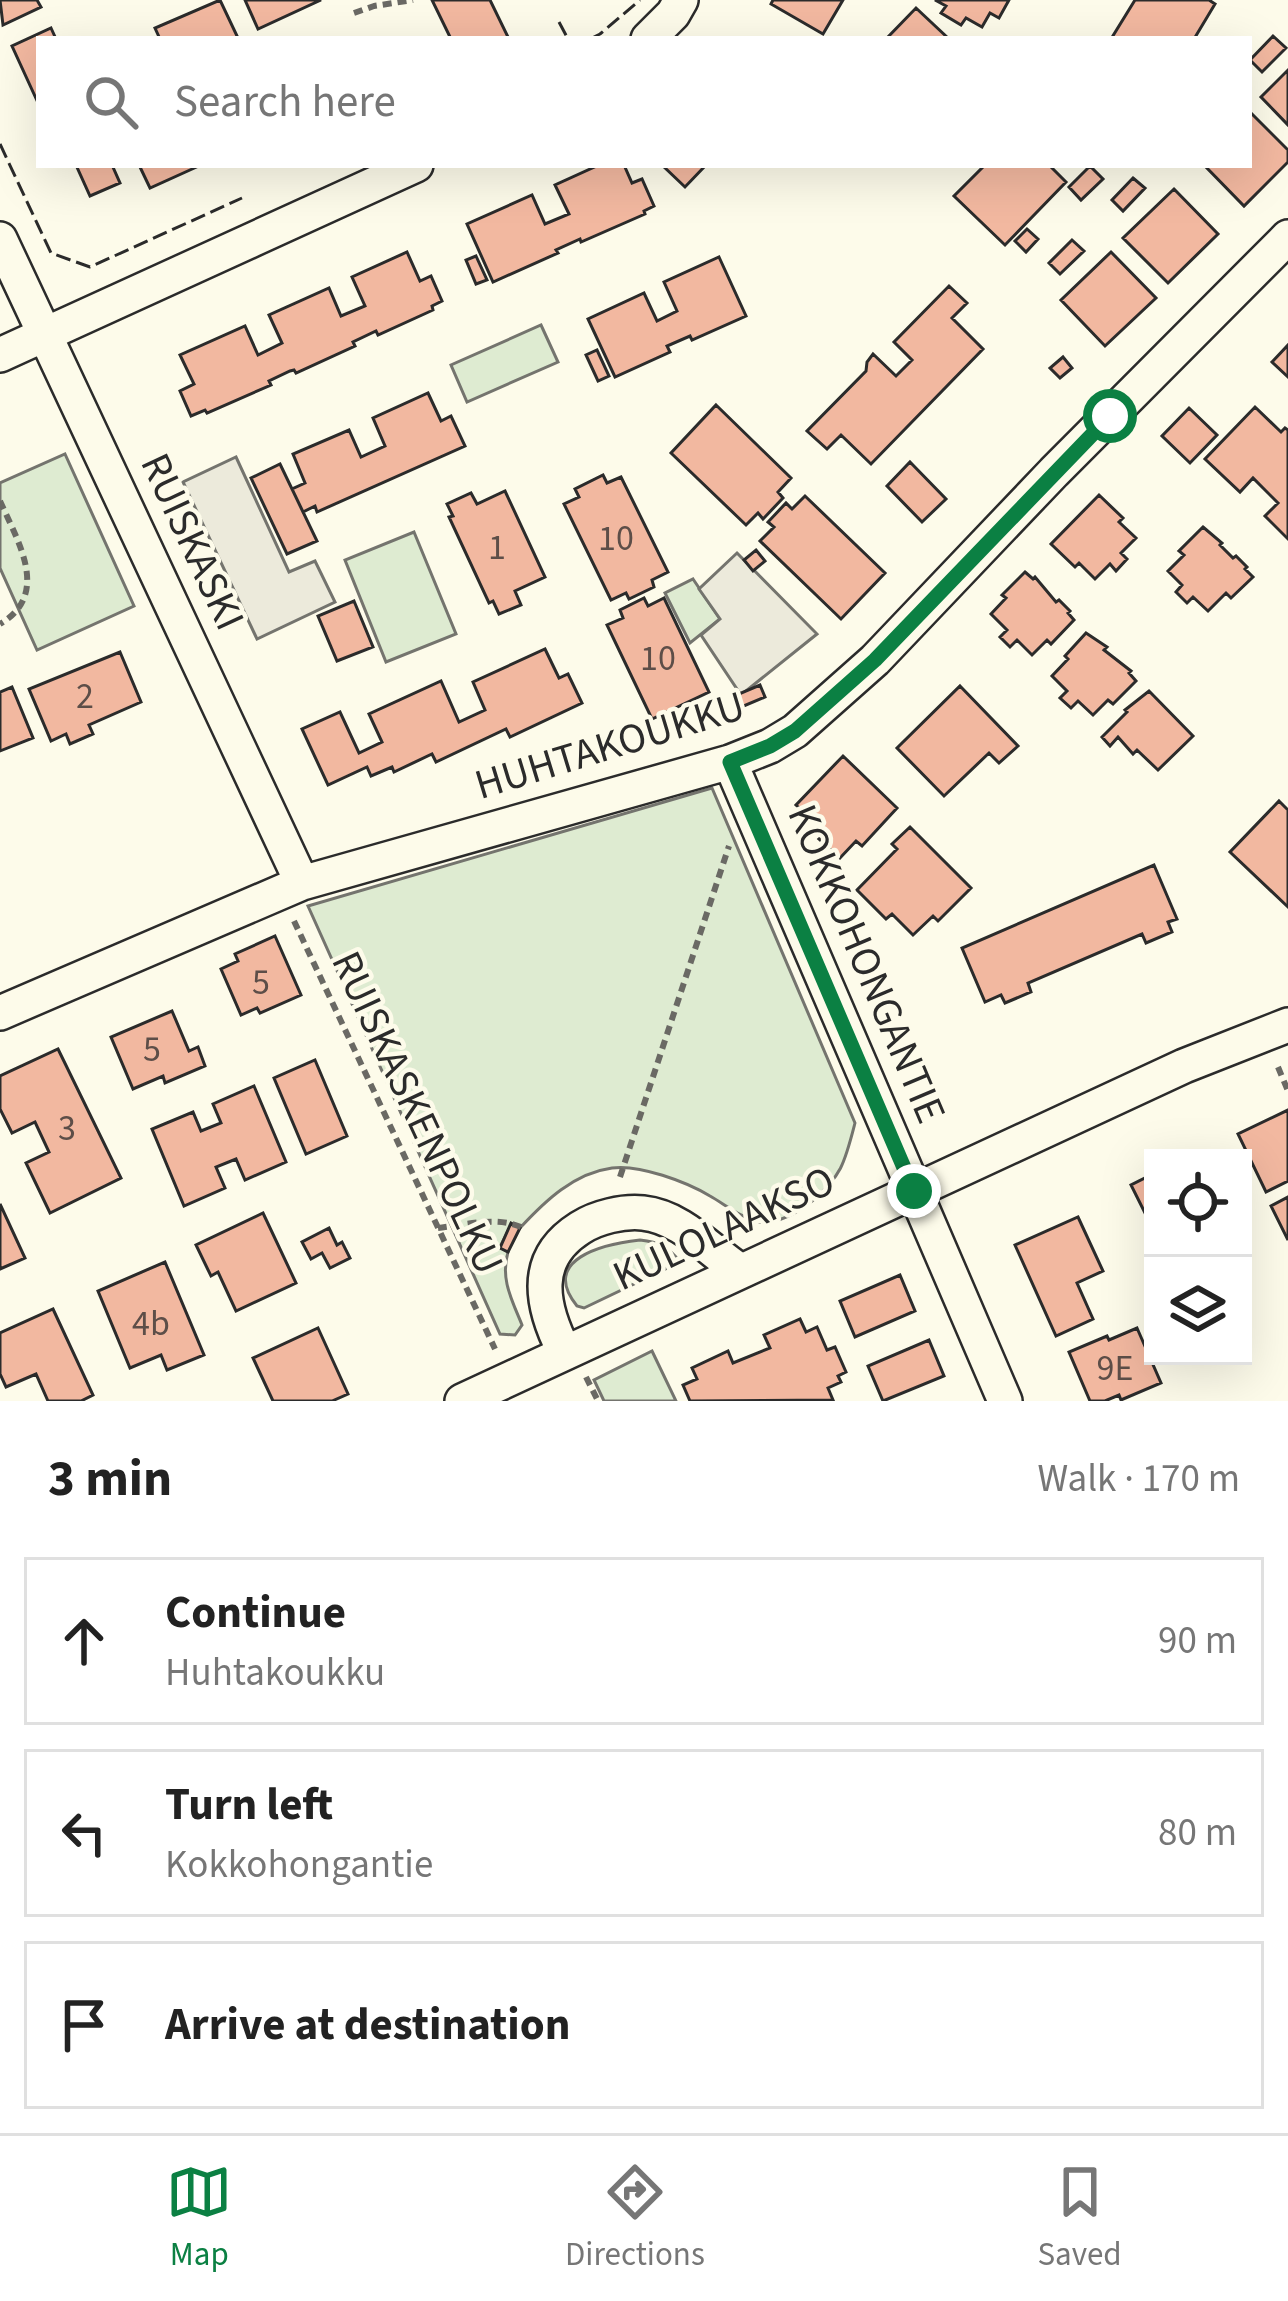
<!DOCTYPE html>
<meta charset="utf-8">
<style>
:root{--surface:#fff;--page:#f6f6f6;--text:#222;--muted:#767676;--line:#e0e0e0;--accent:#0b8043}
body{margin:0;font-family:"Source Sans 3",sans-serif;background:var(--page);color:var(--text)}
.controls{position:absolute;right:36px;bottom:36px;display:grid;overflow:hidden;border-radius:0px;box-shadow:0 12px 48px #0002}
.controls button{width:108px;height:108px;display:grid;place-items:center;padding:0;border:0;border-bottom:3px solid var(--line);background:var(--surface);color:var(--text);font:60px sans-serif}
.stop{position:absolute;width:36px;height:36px;margin:-27px;border:9px solid #0b8043;border-radius:50%;background:#fff}
.stop.end{background:#0b8043;border-color:#fff;box-shadow:0 3px 12px #0008}
.list{margin:0;padding:0;list-style:none}
h2{display:flex;justify-content:space-between;align-items:center;height:156px;margin:0;padding:0 48px;font-size:51px}
h2 small{font-size:39px;font-weight:400;color:var(--muted)}
.list li{display:grid;grid-template-columns:78px 1fr auto;gap:36px;align-items:center;box-sizing:border-box;height:168px;margin:0 24px 24px;padding:0 24px;border:3px solid var(--line);border-radius:0px}
.list b{display:block;font-size:45px;white-space:nowrap}
.list p{margin:0;font-size:39px;white-space:nowrap;color:var(--muted)}
.list em{font-size:39px;font-style:normal;color:var(--muted)}
.icon{flex:none;width:66px;height:66px;fill:none;stroke:currentColor;stroke-width:2;stroke-linecap:round;stroke-linejoin:round}
.map{position:relative;flex:none;width:1288px;height:1401px;overflow:hidden}
.search{position:absolute;background:var(--surface);box-shadow:0 12px 48px #0002;left:36px;right:36px;top:36px;height:132px;display:flex;align-items:center;gap:30px;box-sizing:border-box;padding:0 42px;border-radius:0px;color:var(--muted);font-size:45px}
.sheet{height:732px;background:var(--surface)}
nav{display:flex;justify-content:space-around;align-items:center;box-sizing:border-box;height:168px;border-top:3px solid var(--line);background:var(--surface);font-size:33px;color:var(--muted)}
nav a{display:grid;justify-items:center;gap:6px}
nav .on{color:var(--accent)}
.map>svg:first-child{display:block}
</style>
<div class="map">
<svg width="1288" height="1401" viewBox="0 0 1288 1401">
<rect width="100%" height="100%" fill="#fdfbea"/>
<path fill="#deebd1" stroke="#74746e" stroke-width="3" d="M 541,325 L 558,362 L 467,402 L 451,365 Z
M 65,454 L 134,606 L 37,650 L 0,568 L 0,483 Z
M 414,532 L 456,634 L 386,662 L 345,560 Z
M 693,579 L 720,619 L 690,643 L 665,593 Z
M 712,788 L 855,1123 C 845,1162 842,1176 811,1202 C 798,1212 776,1225 760,1222 C 741,1218 726,1205 710,1196 C 687,1182 639,1164 612,1168 C 574,1173 545,1201 520,1228 L 511,1225 L 500,1247 L 508,1252 C 500,1279 512,1300 522,1325 L 515,1335 L 500,1334 L 308,906 Z
M 640,1240 C 659,1242 668,1246 680,1262 L 584,1308 L 577,1306 C 539,1259 604,1244 640,1240 Z
M 652,1351 L 676,1401 L 604,1401 L 594,1380 Z"/>
<path fill="#eceadb" stroke="#74746e" stroke-width="3" d="M 236,457 L 289,572 L 315,561 L 335,602 L 257,639 L 183,482 Z
M 737,553 L 817,634 L 741,695 L 701,635 L 720,619 L 699,589 Z"/>
<path fill="#f2b8a0" stroke="#2b2b2b" stroke-width="3" d="M 0,0 L 37,0 L 41,7 L 3,25 Z
M 220,0 L 238,38 L 160,39 L 155,28 Z
M 245,0 L 321,0 L 258,29 Z
M 432,0 L 490,0 L 509,39 L 451,39 Z
M 773,0 L 843,0 L 823,34 L 771,4 Z
M 935,0 L 1009,0 L 999,18 L 990,13 L 982,27 L 966,18 L 961,25 L 941,13 L 946,6 Z
M 1135,0 L 1209,0 L 1215,4 L 1194,39 L 1111,39 Z
M 916,8 L 949,39 L 886,39 Z
M 51,28 L 56,39 L 39,39 L 39,105 L 12,46 Z
M 1273,36 L 1286,48 L 1262,72 L 1250,60 Z
M 1288,70 L 1288,125 L 1261,97 Z
M 1249,111 L 1288,150 L 1288,162 L 1244,206 L 1204,165 L 1249,165 Z
M 76,165 L 112,165 L 120,183 L 90,196 Z
M 139,165 L 201,165 L 150,188 Z
M 599,165 L 624,165 L 632,183 L 642,179 L 654,206 L 644,211 L 645,214 L 581,242 L 580,239 L 556,250 L 558,253 L 493,282 L 467,224 L 532,195 L 545,224 L 569,214 L 555,185 Z
M 662,165 L 706,165 L 685,187 Z
M 985,165 L 1049,165 L 1066,182 L 1005,245 L 954,196 Z
M 1090,166 L 1103,179 L 1081,200 L 1069,187 Z
M 1133,178 L 1145,188 L 1123,211 L 1112,200 Z
M 1174,189 L 1218,234 L 1168,283 L 1123,238 Z
M 1027,229 L 1038,239 L 1026,252 L 1015,241 Z
M 1072,240 L 1084,251 L 1060,274 L 1049,263 Z
M 407,252 L 420,281 L 431,276 L 442,301 L 432,306 L 433,310 L 378,335 L 376,331 L 353,342 L 355,346 L 296,373 L 294,370 L 290,371 L 269,381 L 271,385 L 207,413 L 205,410 L 191,416 L 180,391 L 194,384 L 180,355 L 245,326 L 258,355 L 282,343 L 269,315 L 329,288 L 341,316 L 365,306 L 352,277 Z
M 1111,252 L 1156,298 L 1105,346 L 1061,300 Z
M 476,256 L 487,280 L 476,284 L 466,260 Z
M 719,257 L 746,316 L 692,340 L 690,336 L 667,346 L 670,352 L 615,377 L 588,319 L 644,293 L 657,321 L 677,311 L 664,282 Z
M 949,286 L 967,303 L 952,318 L 983,349 L 871,464 L 841,435 L 827,449 L 807,431 L 866,371 L 867,362 L 873,354 L 896,376 L 912,360 L 894,342 Z
M 1288,345 L 1288,377 L 1272,362 Z
M 597,350 L 609,376 L 598,381 L 586,355 Z
M 1063,357 L 1072,368 L 1060,378 L 1050,368 Z
M 428,393 L 441,421 L 451,416 L 465,446 L 317,512 L 315,506 L 303,512 L 292,489 L 305,483 L 293,454 L 349,430 L 361,457 L 385,446 L 373,418 Z
M 716,405 L 791,478 L 778,492 L 783,498 L 763,519 L 758,513 L 746,525 L 671,453 Z
M 1255,407 L 1281,432 L 1285,428 L 1288,430 L 1288,539 L 1265,516 L 1278,503 L 1253,478 L 1240,492 L 1205,459 Z
M 1189,408 L 1217,435 L 1190,463 L 1162,436 Z
M 910,462 L 946,499 L 922,522 L 887,486 Z
M 280,464 L 317,541 L 287,554 L 251,478 Z
M 603,475 L 607,483 L 621,477 L 668,572 L 652,580 L 654,587 L 629,599 L 626,593 L 611,600 L 564,504 L 579,497 L 575,489 Z
M 505,491 L 545,577 L 515,591 L 521,605 L 499,614 L 493,601 L 489,603 L 449,517 L 453,516 L 447,504 L 471,493 L 477,504 Z
M 1099,495 L 1123,518 L 1119,522 L 1136,538 L 1121,553 L 1127,559 L 1116,571 L 1110,564 L 1095,579 L 1079,563 L 1075,567 L 1051,544 Z
M 805,496 L 885,573 L 841,619 L 760,541 L 774,527 L 768,522 L 786,503 L 792,509 Z
M 1203,527 L 1222,543 L 1220,545 L 1233,558 L 1236,556 L 1247,567 L 1245,569 L 1253,577 L 1231,598 L 1226,593 L 1208,611 L 1193,597 L 1187,603 L 1176,592 L 1182,585 L 1168,571 L 1184,555 L 1179,551 Z
M 756,550 L 765,561 L 753,571 L 744,560 Z
M 1025,572 L 1033,579 L 1035,577 L 1056,602 L 1059,600 L 1070,611 L 1068,613 L 1074,620 L 1051,644 L 1047,640 L 1032,655 L 1017,640 L 1010,647 L 1000,637 L 1007,630 L 991,614 L 1006,598 L 1002,595 Z
M 644,598 L 648,606 L 664,598 L 709,692 L 652,719 L 607,625 L 623,618 L 620,610 Z
M 354,601 L 373,647 L 337,661 L 318,616 Z
M 1086,633 L 1107,647 L 1104,650 L 1131,671 L 1129,673 L 1136,681 L 1113,704 L 1108,700 L 1093,715 L 1078,701 L 1071,708 L 1060,698 L 1067,691 L 1052,676 L 1068,659 L 1065,656 Z
M 545,649 L 559,678 L 568,674 L 582,703 L 510,737 L 506,729 L 436,762 L 432,754 L 394,772 L 392,767 L 371,776 L 367,767 L 328,785 L 302,729 L 340,712 L 359,753 L 382,742 L 369,714 L 441,681 L 459,722 L 485,710 L 473,682 Z
M 120,652 L 141,702 L 89,725 L 93,734 L 70,744 L 66,734 L 51,741 L 29,689 Z
M 760,685 L 765,697 L 739,708 L 734,696 Z
M 960,686 L 1018,746 L 999,763 L 989,753 L 944,796 L 897,748 Z
M 12,687 L 33,738 L 0,751 L 0,692 Z
M 1149,691 L 1193,736 L 1158,770 L 1137,750 L 1133,754 L 1118,737 L 1110,746 L 1102,737 L 1127,712 L 1125,710 Z
M 843,756 L 897,808 L 862,846 L 856,841 L 840,858 L 819,839 L 826,833 L 796,805 Z
M 1279,801 L 1288,810 L 1288,907 L 1230,852 Z
M 910,827 L 971,888 L 938,921 L 933,916 L 913,935 L 892,914 L 886,919 L 857,890 L 897,849 L 892,844 Z
M 1154,865 L 1177,919 L 1168,922 L 1172,932 L 1146,943 L 1142,934 L 1028,983 L 1031,992 L 1005,1003 L 1001,995 L 985,1002 L 962,948 Z
M 275,936 L 301,995 L 260,1013 L 257,1008 L 241,1015 L 221,969 L 238,961 L 235,954 Z
M 172,1011 L 189,1051 L 198,1047 L 205,1066 L 165,1083 L 163,1076 L 133,1089 L 111,1037 Z
M 58,1049 L 121,1178 L 50,1213 L 26,1163 L 49,1152 L 35,1122 L 12,1133 L 0,1109 L 0,1076 Z
M 315,1060 L 347,1136 L 306,1154 L 274,1078 Z
M 254,1086 L 286,1162 L 245,1180 L 236,1159 L 216,1167 L 225,1188 L 184,1206 L 152,1129 L 193,1112 L 201,1131 L 221,1123 L 213,1104 Z
M 1288,1110 L 1288,1181 L 1266,1192 L 1238,1134 Z
M 1153,1174 L 1153,1229 L 1131,1185 Z
M 1288,1197 L 1288,1240 L 1271,1206 Z
M 0,1204 L 25,1258 L 0,1269 Z
M 263,1213 L 296,1283 L 236,1311 L 218,1272 L 211,1276 L 196,1245 Z
M 1078,1217 L 1103,1271 L 1077,1283 L 1093,1319 L 1056,1336 L 1015,1245 Z
M 511,1223 L 520,1228 L 508,1252 L 500,1248 Z
M 329,1228 L 337,1245 L 342,1242 L 350,1258 L 330,1268 L 322,1253 L 311,1259 L 302,1242 Z
M 165,1262 L 204,1355 L 167,1370 L 161,1355 L 130,1368 L 98,1291 Z
M 900,1275 L 915,1311 L 855,1337 L 840,1301 Z
M 53,1309 L 93,1395 L 81,1401 L 48,1401 L 36,1374 L 6,1387 L 0,1374 L 0,1333 Z
M 800,1319 L 806,1332 L 817,1327 L 827,1350 L 835,1347 L 846,1372 L 838,1376 L 841,1382 L 828,1388 L 833,1400 L 690,1401 L 683,1385 L 697,1379 L 692,1368 L 728,1351 L 733,1363 L 770,1348 L 764,1335 Z
M 318,1328 L 348,1394 L 332,1401 L 273,1401 L 253,1358 Z
M 1137,1328 L 1161,1383 L 1121,1400 L 1119,1395 L 1105,1401 L 1090,1401 L 1069,1352 L 1107,1336 L 1109,1340 Z
M 929,1340 L 944,1376 L 883,1401 L 868,1366 Z"/>
<g fill="none" stroke-linecap="round" stroke-linejoin="round">
<defs>
<path id="street" d="M 648,39 L 673,14 L 681,0
M 0,239 L 302,883
M 0,355 L 416,165
M 730,762 L 1005,1401
M 0,1013 L 302,883 L 730,762 L 770,746 L 795,731 L 875,660 L 1054,472 L 1288,237
M 564,1351 C 541,1306 531,1259 580,1228 C 597,1217 623,1211 643,1213 C 681,1217 709,1250 739,1270
M 462,1401 L 1184,1066 L 1288,1025"/>
</defs>
<use href="#street" stroke="#2b2b2b" stroke-width="38"/>
<path stroke="#6a6964" stroke-width="6" stroke-dasharray="9 6" stroke-linecap="butt" d="M 354,13 L 374,6 L 413,0
M 0,501 C 18,542 51,594 0,624
M 294,921 L 495,1349
M 1278,1067 L 1288,1091
M 620,1177 L 729,846
M 438,1228 C 464,1225 496,1216 521,1227
M 586,1377 L 598,1401"/>
<use href="#street" stroke="#fdfbea" stroke-width="33"/>
<path stroke="#2b2b2b" stroke-width="3" stroke-dasharray="15 6" stroke-linecap="butt" d="M 559,22 L 568,39
M 590,39 L 600,34 L 640,0
M 0,144 L 51,253 L 90,267 L 242,198"/>
</g>
<g fill="none" stroke-linecap="round" stroke-linejoin="round">
<path stroke="#0b8043" stroke-width="15" d="M 914,1191 L 730,762 L 770,746 L 795,731 L 875,660 L 1110,416"/>
</g>
<g text-anchor="middle" dominant-baseline="central" stroke-width="9" stroke-linejoin="round" paint-order="stroke">
<g font-size="36" fill="#5d4e48">
<text x="616" y="538">10</text>
<text x="497" y="547">1</text>
<text x="658" y="658">10</text>
<text x="85" y="696">2</text>
<text x="261" y="982">5</text>
<text x="152" y="1049">5</text>
<text x="67" y="1128">3</text>
<text x="151" y="1323">4b</text>
<text x="1115" y="1368">9E</text>
</g>
<g font-size="42" fill="#2b2b2b" stroke="#fdfbea">
<text transform="translate(192 542) rotate(65)">RUISKASKI</text>
<text transform="translate(610 746) rotate(-17)">HUHTAKOUKKU</text>
<text transform="translate(866 964) rotate(67)">KOKKOHONGANTIE</text>
<text transform="translate(417 1113) rotate(65)">RUISKASKENPOLKU</text>
<text transform="translate(724 1229) rotate(-25)">KULOLAAKSO</text>
</g>
</g>
</svg>
<div class="controls">
<button><svg class="icon" aria-label="locate" viewBox="0 0 24 24"><circle cx="12" cy="12" r="6"/><path d="M12 2v4M12 18v4M2 12h4M18 12h4"/></svg></button>
<button><svg class="icon" aria-label="layers" viewBox="0 0 24 24"><path d="M12 4l9 5-9 5-9-5zM3 14l9 5 9-5"/></svg></button>
</div>
<div class="stop" style="left:1110px;top:416px"></div>
<div class="stop end" style="left:914px;top:1191px"></div>
<div class="search"><svg class="icon" aria-label="search" viewBox="0 0 24 24"><circle cx="10" cy="10" r="6"/><path d="M15 15l6 6"/></svg>Search here</div>
</div>
<section class="sheet">
<h2>3 min<small>Walk · 170 m</small></h2>
<ul class="list">
<li><svg class="icon" aria-label="ahead" viewBox="0 0 24 24"><path d="M12 20V5M6 11l6-6 6 6"/></svg><div><b>Continue</b><p>Huhtakoukku</p></div><em>90 m</em></li>
<li><svg class="icon" aria-label="left" viewBox="0 0 24 24"><path d="M17 20v-9H6M10 6l-5 5 5 5"/></svg><div><b>Turn left</b><p>Kokkohongantie</p></div><em>80 m</em></li>
<li><svg class="icon" aria-label="arrive" viewBox="0 0 24 24"><path d="M6 21V4h12l-3 4 3 4H6"/></svg><div><b>Arrive at destination</b></div></li>
</ul>
</section>
<nav>
<a class="on"><svg class="icon" aria-label="map" viewBox="0 0 24 24"><path d="M3 6l6-2 6 2 6-2v14l-6 2-6-2-6 2zM9 4v14M15 6v14"/></svg>Map</a>
<a><svg class="icon" aria-label="directions" viewBox="0 0 24 24"><path d="M12 3l9 9-9 9-9-9zM9 14v-3h6M13 9l2 2-2 2"/></svg>Directions</a>
<a><svg class="icon" aria-label="saved" viewBox="0 0 24 24"><path d="M7 4h10v16l-5-4-5 4z"/></svg>Saved</a>
</nav>
